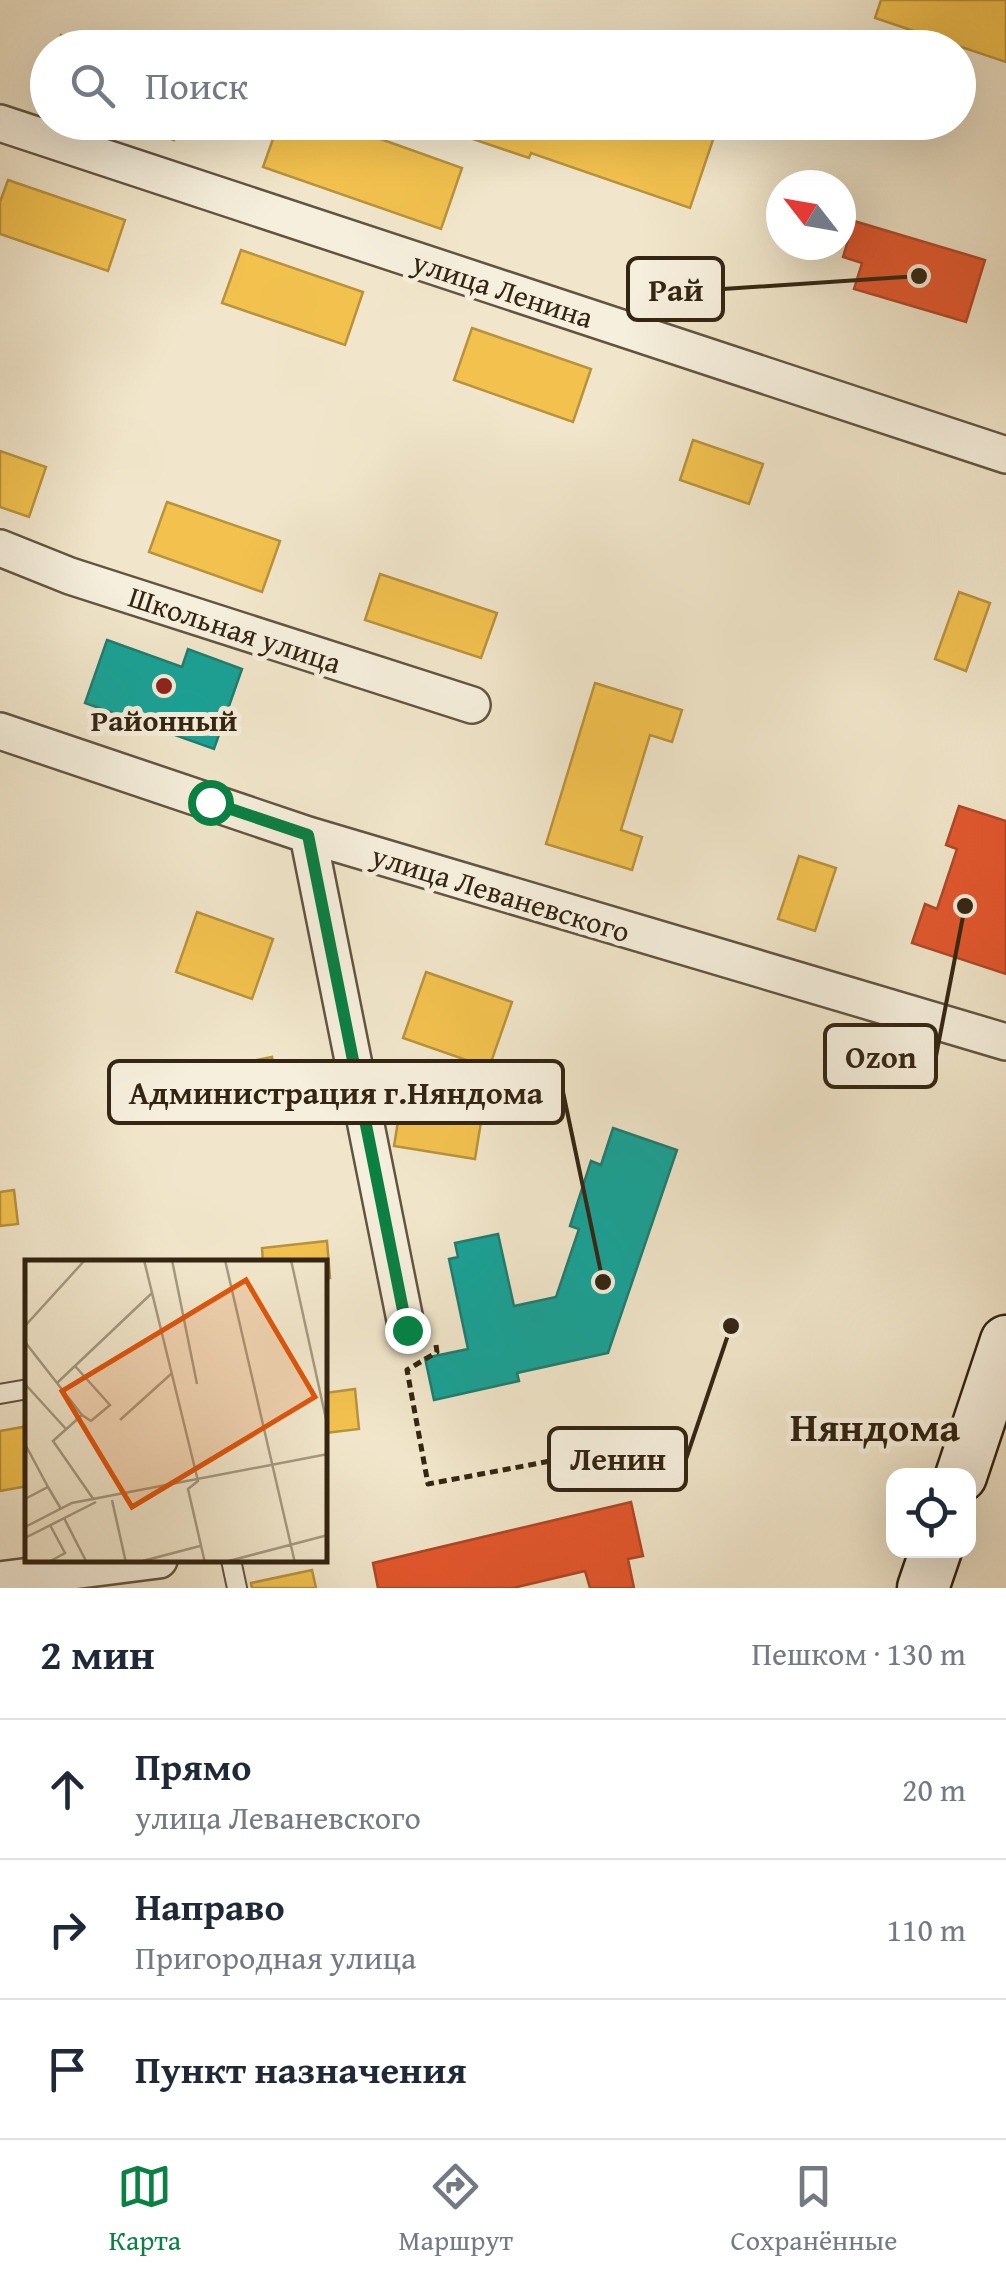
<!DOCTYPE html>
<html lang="ru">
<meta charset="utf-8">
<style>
:root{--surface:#fff;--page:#f6f6f7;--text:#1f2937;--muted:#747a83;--line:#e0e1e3;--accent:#0b8043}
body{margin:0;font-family:"Gentium Book Plus",serif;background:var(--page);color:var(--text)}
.controls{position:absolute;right:30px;bottom:30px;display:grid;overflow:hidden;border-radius:20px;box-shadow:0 10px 40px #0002}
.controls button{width:90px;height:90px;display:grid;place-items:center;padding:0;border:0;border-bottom:2px solid var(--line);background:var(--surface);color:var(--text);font:50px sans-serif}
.compass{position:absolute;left:766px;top:170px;width:90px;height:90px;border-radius:50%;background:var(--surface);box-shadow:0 10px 40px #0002;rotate:301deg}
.stop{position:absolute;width:30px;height:30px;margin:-22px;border:8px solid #0b8043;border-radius:50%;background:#fff}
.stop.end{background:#0b8043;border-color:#fff;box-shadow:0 2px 10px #0008}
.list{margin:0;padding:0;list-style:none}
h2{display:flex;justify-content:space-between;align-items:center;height:130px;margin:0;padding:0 40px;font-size:42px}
h2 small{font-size:32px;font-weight:400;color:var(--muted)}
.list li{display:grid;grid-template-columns:65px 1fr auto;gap:30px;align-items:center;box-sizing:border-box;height:140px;padding:0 40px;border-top:2px solid var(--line)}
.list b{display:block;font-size:38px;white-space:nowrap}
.list p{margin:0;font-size:32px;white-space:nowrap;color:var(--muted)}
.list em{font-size:32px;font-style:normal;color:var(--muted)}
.icon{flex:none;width:55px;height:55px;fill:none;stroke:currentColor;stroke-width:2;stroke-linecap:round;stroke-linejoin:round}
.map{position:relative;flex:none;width:1006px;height:1588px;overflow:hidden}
.search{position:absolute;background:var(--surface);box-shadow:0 10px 40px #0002;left:30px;right:30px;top:30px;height:110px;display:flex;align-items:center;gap:25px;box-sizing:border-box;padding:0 35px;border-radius:55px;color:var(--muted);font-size:38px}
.sheet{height:550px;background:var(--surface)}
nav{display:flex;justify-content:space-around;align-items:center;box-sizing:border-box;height:140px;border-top:2px solid var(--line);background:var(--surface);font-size:28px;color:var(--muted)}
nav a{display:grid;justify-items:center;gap:5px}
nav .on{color:var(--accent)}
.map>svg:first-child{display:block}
</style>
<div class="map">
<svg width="1006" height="1588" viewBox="0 0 1006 1588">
<rect width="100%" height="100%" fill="#f1e6cb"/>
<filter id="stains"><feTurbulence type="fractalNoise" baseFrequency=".002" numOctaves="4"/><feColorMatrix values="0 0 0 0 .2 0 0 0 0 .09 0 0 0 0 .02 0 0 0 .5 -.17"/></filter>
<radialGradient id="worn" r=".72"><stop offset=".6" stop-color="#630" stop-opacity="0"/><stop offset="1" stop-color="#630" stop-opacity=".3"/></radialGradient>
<path fill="#f2c14e" stroke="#b9923c" stroke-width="2.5" d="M 881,0 L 1006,0 L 1006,62 L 875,18 Z
M 496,34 L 535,48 L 491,48 Z
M 61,35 L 95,48 L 57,48 Z
M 126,122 L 180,122 L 174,140 Z
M 279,122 L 333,122 L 462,168 L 441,229 L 263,167 Z
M 465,122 L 719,122 L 690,208 L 531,153 L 529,158 L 461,135 Z
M 8,180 L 125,220 L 108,271 L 0,234 L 0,202 Z
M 241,250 L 363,292 L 345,345 L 222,303 Z
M 472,328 L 591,369 L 573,422 L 454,380 Z
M 693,440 L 763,464 L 749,504 L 680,480 Z
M 0,451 L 46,467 L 29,517 L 0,507 Z
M 167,502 L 280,541 L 262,592 L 149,552 Z
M 380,574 L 497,613 L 481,658 L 365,620 Z
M 959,592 L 990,603 L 966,671 L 935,659 Z
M 595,683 L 682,710 L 672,742 L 650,735 L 621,830 L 642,837 L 632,870 L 546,844 Z
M 799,856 L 836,868 L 815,931 L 778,919 Z
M 197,912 L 273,939 L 252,999 L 176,972 Z
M 426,972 L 512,1002 L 489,1068 L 403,1038 Z
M 272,1057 L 279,1096 L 232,1105 L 225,1066 Z
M 404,1084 L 485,1097 L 475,1159 L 394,1146 Z
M 14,1190 L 18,1224 L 0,1226 L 0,1192 Z
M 327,1241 L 330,1278 L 325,1279 L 325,1263 L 263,1263 L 262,1248 Z
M 355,1389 L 359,1429 L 325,1433 L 325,1393 Z
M 28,1426 L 28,1486 L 0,1491 L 0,1431 Z
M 312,1570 L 316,1588 L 252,1588 L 251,1583 Z"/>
<path fill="#e4572e" stroke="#af4826" stroke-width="2.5" d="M 854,221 L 985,260 L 966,322 L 854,289 L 862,263 L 843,257 Z
M 959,806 L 1006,821 L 1006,974 L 912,943 L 925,904 L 937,909 L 957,849 L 946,845 Z
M 631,1502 L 643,1556 L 628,1559 L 634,1588 L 590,1588 L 585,1571 L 513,1588 L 378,1588 L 373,1563 Z"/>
<path fill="#17a398" stroke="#1f7d70" stroke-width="2.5" d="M 107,640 L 182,667 L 188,649 L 242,669 L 214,749 L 85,703 Z
M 613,1128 L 677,1150 L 608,1353 L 517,1373 L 519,1381 L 434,1400 L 425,1358 L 468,1349 L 449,1259 L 458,1257 L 455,1243 L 498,1234 L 514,1306 L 556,1297 L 579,1229 L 570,1226 L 591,1161 L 601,1165 Z"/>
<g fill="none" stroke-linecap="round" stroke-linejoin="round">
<defs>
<path id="lane" d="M 0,1394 L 28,1389
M 231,1560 L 237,1588"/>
<path id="street" d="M 0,123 L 1006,455
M 0,548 L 70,576 L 472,705
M 0,731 L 308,835 L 1006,1042
M 308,835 L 407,1330
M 0,1580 L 159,1560"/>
<path id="secondary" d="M 961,1476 L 1006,1341
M 923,1588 L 936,1550"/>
</defs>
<use href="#lane" stroke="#625540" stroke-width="22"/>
<use href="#street" stroke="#625540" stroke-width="40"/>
<use href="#secondary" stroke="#332512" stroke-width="55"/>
<path stroke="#332512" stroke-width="5" stroke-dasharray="8 5" stroke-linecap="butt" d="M 436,1345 L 437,1352 L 407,1370 L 428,1484 L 668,1439"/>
<use href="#lane" stroke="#f6efdd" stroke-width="18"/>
<use href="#street" stroke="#f6efdd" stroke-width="35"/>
<use href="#secondary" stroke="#f6efdd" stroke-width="50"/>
</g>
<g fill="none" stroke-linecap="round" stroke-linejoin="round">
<path stroke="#0b8043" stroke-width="12" d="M 210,802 L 308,835 L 407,1330"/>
</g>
<circle fill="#8f2418" stroke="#f6efdd" stroke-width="4" cx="164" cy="686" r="10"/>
<g text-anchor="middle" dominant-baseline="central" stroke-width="10" stroke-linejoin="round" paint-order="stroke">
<g font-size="30" fill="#332512" stroke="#f6efdd">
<text transform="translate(503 289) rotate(18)">улица Ленина</text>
<text transform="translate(235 629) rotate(18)">Школьная улица</text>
<text transform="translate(501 893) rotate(17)">улица Леваневского</text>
</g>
<g font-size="30" font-weight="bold" fill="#332512" stroke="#f6efdd">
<text x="164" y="720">Районный</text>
</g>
<g font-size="40" font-weight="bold" fill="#332512" stroke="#f6efdd">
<text x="875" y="1426">Няндома</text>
</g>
</g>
<g transform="translate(25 1260)">
<rect width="302" height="302" fill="#f1e6cb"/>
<path fill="none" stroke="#a59981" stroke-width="2.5" d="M 119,0 L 173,221 L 163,229 L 180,303M 147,0 L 172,124M 200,0 L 270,303M 266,0 L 303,168M 0,66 L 60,0M 0,82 L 57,155M 50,106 L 85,145 L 66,161 L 57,155M 32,123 L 127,33M 0,124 L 41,169M 57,155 L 28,181 L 69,240M 95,160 L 146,114M 0,184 L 23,227M 0,239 L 23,227 L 36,249M 87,240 L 101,303M 39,258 L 62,303M 0,267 L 47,243 L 303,194M 0,278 L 71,242M 22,303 L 40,293 L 25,265M 110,303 L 175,286M 196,303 L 303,275"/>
<path fill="#df560c" fill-opacity="0.15" stroke="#df560c" stroke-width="5" d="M 221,20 L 290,137 L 107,247 L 37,131 Z"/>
<rect width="302" height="302" fill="none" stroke="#332512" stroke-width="5"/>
</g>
<path fill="none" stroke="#332512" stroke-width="4" d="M919 276L723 289M965 906L936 1056M603 1282L563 1092M731 1326L686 1459"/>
<g fill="#332512" stroke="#f6efdd" stroke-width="4">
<circle cx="919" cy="276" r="10"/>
<circle cx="965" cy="906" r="10"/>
<circle cx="603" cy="1282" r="10"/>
<circle cx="731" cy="1326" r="10"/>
</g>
<g fill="#f6efdd" stroke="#332512" stroke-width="4">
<rect x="628" y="258" width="95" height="62" rx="10"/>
<rect x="825" y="1025" width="111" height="62" rx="10"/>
<rect x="109" y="1061" width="454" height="62" rx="10"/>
<rect x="549" y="1428" width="137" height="62" rx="10"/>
</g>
<g font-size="32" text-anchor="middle" font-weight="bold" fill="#332512">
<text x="676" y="301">Рай</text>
<text x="881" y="1068">Ozon</text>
<text x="336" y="1104">Администрация г.Няндома</text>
<text x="618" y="1470">Ленин</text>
</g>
<rect width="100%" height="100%" filter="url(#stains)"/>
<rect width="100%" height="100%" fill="url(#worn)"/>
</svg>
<div class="controls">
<button><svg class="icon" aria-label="locate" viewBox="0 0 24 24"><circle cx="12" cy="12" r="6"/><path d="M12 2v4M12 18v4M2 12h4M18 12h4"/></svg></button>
</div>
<svg class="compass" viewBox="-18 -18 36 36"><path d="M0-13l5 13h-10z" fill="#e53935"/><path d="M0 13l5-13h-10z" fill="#747a83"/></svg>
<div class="stop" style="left:210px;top:802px"></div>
<div class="stop end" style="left:407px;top:1330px"></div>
<div class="search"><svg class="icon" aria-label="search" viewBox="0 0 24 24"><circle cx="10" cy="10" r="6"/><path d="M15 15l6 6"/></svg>Поиск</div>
</div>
<section class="sheet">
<h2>2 мин<small>Пешком · 130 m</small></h2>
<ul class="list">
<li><svg class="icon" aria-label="ahead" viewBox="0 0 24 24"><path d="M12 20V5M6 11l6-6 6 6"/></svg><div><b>Прямо</b><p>улица Леваневского</p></div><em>20 m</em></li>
<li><svg class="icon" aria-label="right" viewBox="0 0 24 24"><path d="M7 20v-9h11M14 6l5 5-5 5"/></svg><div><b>Направо</b><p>Пригородная улица</p></div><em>110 m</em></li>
<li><svg class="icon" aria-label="arrive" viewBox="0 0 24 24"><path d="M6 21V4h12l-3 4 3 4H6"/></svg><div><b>Пункт назначения</b></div></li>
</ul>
</section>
<nav>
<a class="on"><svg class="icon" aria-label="map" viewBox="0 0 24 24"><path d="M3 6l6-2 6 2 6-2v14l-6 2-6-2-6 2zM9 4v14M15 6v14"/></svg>Карта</a>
<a><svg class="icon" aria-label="directions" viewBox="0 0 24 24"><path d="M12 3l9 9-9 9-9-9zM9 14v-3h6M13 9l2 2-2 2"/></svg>Маршрут</a>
<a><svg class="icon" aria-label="saved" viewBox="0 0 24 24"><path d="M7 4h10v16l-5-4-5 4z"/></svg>Сохранённые</a>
</nav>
